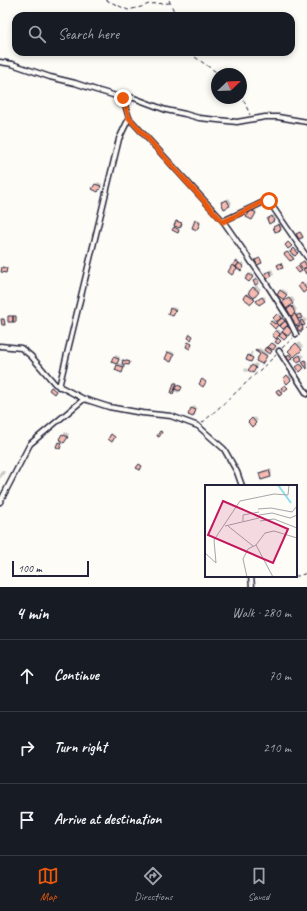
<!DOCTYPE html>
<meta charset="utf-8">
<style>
:root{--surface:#171b24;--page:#242831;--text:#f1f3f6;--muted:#9ea1a6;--line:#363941;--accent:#ea580c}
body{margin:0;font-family:Caveat,sans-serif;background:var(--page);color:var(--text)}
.compass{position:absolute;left:211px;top:68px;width:36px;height:36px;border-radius:50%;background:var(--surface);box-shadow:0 2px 6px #0003;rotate:67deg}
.scale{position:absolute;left:12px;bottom:10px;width:77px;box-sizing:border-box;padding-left:4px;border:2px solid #22223b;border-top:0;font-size:11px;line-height:14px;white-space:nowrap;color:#22223b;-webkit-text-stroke:3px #fdfcf7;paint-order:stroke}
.stop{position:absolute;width:12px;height:12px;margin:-9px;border:3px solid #ea580c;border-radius:50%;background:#fff}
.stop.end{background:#ea580c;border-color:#fff;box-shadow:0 1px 4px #0008}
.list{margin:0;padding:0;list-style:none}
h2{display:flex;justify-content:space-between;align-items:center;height:52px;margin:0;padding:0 16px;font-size:17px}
h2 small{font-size:13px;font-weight:400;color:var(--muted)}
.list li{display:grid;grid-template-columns:26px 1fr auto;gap:12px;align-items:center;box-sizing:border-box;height:72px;padding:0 16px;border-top:1px solid var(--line)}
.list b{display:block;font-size:15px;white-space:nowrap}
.list em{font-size:13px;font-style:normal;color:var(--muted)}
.icon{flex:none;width:22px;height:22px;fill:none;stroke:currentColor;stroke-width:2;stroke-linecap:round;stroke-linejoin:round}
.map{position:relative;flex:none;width:307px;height:587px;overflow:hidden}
.search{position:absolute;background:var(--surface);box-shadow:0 2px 6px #0003;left:12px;right:12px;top:12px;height:44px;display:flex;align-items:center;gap:10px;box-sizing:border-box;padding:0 14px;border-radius:12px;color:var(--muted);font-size:15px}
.sheet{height:268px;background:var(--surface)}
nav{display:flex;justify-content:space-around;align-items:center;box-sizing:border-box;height:56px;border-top:1px solid var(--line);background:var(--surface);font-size:11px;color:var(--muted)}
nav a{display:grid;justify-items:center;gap:2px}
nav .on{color:var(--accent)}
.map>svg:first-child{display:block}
</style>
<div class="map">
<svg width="307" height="587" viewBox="0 0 307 587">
<rect width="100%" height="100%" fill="#fdfcf7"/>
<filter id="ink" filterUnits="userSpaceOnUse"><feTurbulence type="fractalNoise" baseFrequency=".025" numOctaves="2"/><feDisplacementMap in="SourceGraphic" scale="8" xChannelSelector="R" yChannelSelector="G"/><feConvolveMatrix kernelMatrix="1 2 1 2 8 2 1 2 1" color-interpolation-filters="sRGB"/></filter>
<g filter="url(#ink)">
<path fill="#0003" d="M 98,182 L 102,184 L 98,191 L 94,189 Z
M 229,198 L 232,203 L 230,205 L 223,202 Z
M 253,208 L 257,211 L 253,217 L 251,210 Z
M 274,215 L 276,219 L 270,223 L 268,219 Z
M 198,219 L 201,221 L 199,227 L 197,229 L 196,221 Z
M 281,223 L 283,227 L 276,231 L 274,227 Z
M 301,232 L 304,238 L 300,240 L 297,234 Z
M 295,249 L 298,251 L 294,255 L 295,256 L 291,260 L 286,254 L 290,250 L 291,252 Z
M 306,260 L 307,265 L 301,269 L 302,270 L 299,272 L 297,268 L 301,265 L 300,264 L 302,262 Z
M 238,261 L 239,262 L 236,266 L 237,267 L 242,262 L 245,264 L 241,269 L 238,267 L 234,272 L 229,272 Z
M 272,269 L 274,274 L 272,275 L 266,273 Z
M 251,273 L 254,275 L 251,279 L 249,275 Z
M 304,282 L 307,286 L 307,289 L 303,292 L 301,284 Z
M 256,285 L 261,289 L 255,296 L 256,297 L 253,301 L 244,298 Z
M 283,289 L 288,293 L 286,296 L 281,291 Z
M 264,296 L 266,298 L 264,300 L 259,299 Z
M 292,297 L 295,301 L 286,307 L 283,302 Z
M 294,305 L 297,310 L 291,314 L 288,309 Z
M 173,307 L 177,309 L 173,315 L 171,309 Z
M 280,313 L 289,322 L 283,328 L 278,324 L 275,327 L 270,323 Z
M 297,313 L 298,315 L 301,314 L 302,316 L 300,318 L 301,321 L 304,319 L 303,318 L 304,317 L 307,320 L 303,325 L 301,321 L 299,323 L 294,314 Z
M 290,325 L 293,328 L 286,337 L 280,336 Z
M 278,329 L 281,331 L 276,337 L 273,335 Z
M 299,342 L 303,347 L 289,359 L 287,357 L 292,353 L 289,351 Z
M 273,343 L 276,345 L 270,352 L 265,349 L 267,347 L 269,348 Z
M 259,348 L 268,353 L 264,361 L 261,354 L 257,350 Z
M 170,351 L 175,353 L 173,358 L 171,360 L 168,353 Z
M 251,352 L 253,352 L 251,356 L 253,357 L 251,360 L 247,359 Z
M 302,354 L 304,357 L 298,361 L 296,358 Z
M 116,355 L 120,357 L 119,361 L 117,363 L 112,361 L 114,357 Z
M 122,359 L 130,361 L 130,363 L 129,364 L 120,361 Z
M 306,360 L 307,367 L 306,365 L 300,370 L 298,367 Z
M 119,363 L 125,365 L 123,370 L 121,372 L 117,365 Z
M 255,363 L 258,365 L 254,370 L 250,370 Z
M 245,368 L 248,370 L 247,372 L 244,371 Z
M 290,374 L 293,378 L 288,382 L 285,379 Z
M 176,382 L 176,384 L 182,386 L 178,393 L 174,391 Z
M 194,406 L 197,408 L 195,414 L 193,416 L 189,415 L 192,408 Z
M 255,417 L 258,420 L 252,425 L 249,422 Z
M 65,432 L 69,434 L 66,439 L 60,439 Z
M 271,469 L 272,474 L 270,476 L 260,473 L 262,471 Z
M 2,470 L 5,472 L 0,479 L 0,472 Z"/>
<path fill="#f6bbb0" stroke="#22223b" d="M 95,184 L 101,186 L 98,192 L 92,189 Z
M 227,200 L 230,206 L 224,209 L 221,202 Z
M 251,210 L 256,213 L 252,220 L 246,217 Z
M 272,216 L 274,221 L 269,224 L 267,219 Z
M 195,220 L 200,223 L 197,230 L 192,228 Z
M 176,221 L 182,223 L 180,228 L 174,226 Z
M 279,224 L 281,230 L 275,232 L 273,227 Z
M 174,227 L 179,230 L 178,233 L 172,230 Z
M 300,232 L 303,237 L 299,239 L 296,234 Z
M 288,242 L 292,246 L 288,249 L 285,245 Z
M 294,248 L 298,253 L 295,256 L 290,252 Z
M 287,252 L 294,259 L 290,261 L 284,254 Z
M 260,258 L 262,263 L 257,265 L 255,260 Z
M 236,261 L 239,263 L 236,267 L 233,265 Z
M 304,261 L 307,267 L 302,269 L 299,264 Z
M 239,263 L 244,267 L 241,271 L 236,267 Z
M 281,263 L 283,268 L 279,269 L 277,265 Z
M 232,265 L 237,268 L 232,275 L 228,272 Z
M 298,266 L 302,271 L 299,273 L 295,268 Z
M 2,267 L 7,268 L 6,273 L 1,272 Z
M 307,267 L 307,273 L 306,274 L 303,269 Z
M 270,271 L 272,276 L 267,279 L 265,273 Z
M 249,274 L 253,277 L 249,282 L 245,279 Z
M 257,279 L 259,283 L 255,285 L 253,281 Z
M 302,283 L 307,290 L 303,293 L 298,286 Z
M 253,287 L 259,292 L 254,298 L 248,293 Z
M 280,290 L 287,295 L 284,300 L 277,295 Z
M 246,294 L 255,300 L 251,304 L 243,298 Z
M 262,297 L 265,301 L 259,305 L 256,301 Z
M 289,298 L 293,304 L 286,309 L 282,302 Z
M 292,306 L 295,313 L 291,316 L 287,309 Z
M 170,308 L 176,311 L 173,316 L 168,314 Z
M 277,314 L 281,318 L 276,322 L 273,318 Z
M 295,314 L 300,324 L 296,326 L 291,316 Z
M 300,314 L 302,318 L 298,319 L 296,316 Z
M 8,316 L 13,316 L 13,322 L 8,322 Z
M 13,316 L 16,316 L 16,322 L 13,322 Z
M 282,318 L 285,321 L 279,326 L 276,323 Z
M 1,319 L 4,319 L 5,325 L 2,325 Z
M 302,320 L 305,325 L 302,326 L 300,321 Z
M 271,321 L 275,324 L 276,323 L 278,325 L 275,329 L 269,323 Z
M 285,321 L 288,325 L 283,329 L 280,326 Z
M 302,325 L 303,329 L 299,331 L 297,327 Z
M 287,326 L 292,331 L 288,336 L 282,332 Z
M 276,330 L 280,334 L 276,339 L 272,335 Z
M 282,332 L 287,337 L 284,340 L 279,336 Z
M 190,334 L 193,336 L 191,340 L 188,338 Z
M 278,338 L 281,341 L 278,344 L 275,342 Z
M 188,342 L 192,344 L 190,349 L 186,347 Z
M 272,343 L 276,346 L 273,350 L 268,347 Z
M 296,343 L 302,350 L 294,357 L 288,351 Z
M 266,347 L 272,351 L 270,354 L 264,350 Z
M 256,349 L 267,356 L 262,364 L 256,361 L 260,354 L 255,351 Z
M 168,352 L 174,355 L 171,362 L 165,359 Z
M 289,354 L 292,358 L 289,361 L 286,357 Z
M 248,355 L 253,358 L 251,362 L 246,360 Z
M 300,355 L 302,360 L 297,362 L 295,358 Z
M 113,357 L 119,359 L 117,364 L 111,362 Z
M 123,360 L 130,362 L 129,365 L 122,364 Z
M 305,360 L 307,363 L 307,369 L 302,362 Z
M 300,364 L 304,368 L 300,372 L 296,367 Z
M 117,365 L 124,367 L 122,373 L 115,370 Z
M 252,365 L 256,368 L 253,373 L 248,370 Z
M 287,375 L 291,380 L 287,384 L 283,379 Z
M 202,379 L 206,382 L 203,387 L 199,384 Z
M 174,383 L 177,383 L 173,394 L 171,393 Z
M 177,385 L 182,387 L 180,391 L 175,389 Z
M 285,385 L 288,388 L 283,392 L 281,388 Z
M 51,387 L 56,391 L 54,394 L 49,390 Z
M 279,389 L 282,394 L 279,396 L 276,391 Z
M 191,408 L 196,410 L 193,417 L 188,415 Z
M 252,418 L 256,423 L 252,427 L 248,422 Z
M 160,431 L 162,432 L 159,437 L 157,436 Z
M 62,434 L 68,437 L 64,443 L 59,439 Z
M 111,434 L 115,437 L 112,442 L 108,439 Z
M 58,442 L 62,443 L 60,449 L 56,447 Z
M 139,464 L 142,466 L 140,470 L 136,468 Z
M 269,470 L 271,477 L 261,480 L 259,473 Z"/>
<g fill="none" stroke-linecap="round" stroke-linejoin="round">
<defs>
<path id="street" d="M 0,62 L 12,64 L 50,77 L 75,83 L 96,90 L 123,98 L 126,97 L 134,98 L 166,110 L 185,114 L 199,118 L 237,122 L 265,117 L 278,117 L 307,122
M 123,98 L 129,118 L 223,221 L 266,283 L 287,316 L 296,334
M 223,221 L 268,200 L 307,257
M 0,346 L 21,348 L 31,356 L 55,384 L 84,399 L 109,407 L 142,413 L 171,416 L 198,426 L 224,449 L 237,472 L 242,486
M 279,351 L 307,394
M 59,387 L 119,139 L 129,118
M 0,502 L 30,444 L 84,399
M 251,576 L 252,587"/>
</defs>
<use href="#street" stroke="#22223b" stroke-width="7"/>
<path stroke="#22223b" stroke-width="1" stroke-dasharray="4 3" stroke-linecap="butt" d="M 106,0 L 128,10 L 141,7 L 149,4 L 170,3
M 169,0 L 176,16
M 191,52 L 192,55 L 219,74
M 241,94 L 250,115
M 300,332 L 307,328
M 282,348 L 293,338
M 202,423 L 231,397 L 276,355
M 288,576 L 298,576 L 307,573"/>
<use href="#street" stroke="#fdfcf7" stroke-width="4"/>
</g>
</g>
<g fill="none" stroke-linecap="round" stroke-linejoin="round" filter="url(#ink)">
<path stroke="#ea580c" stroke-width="5" d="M 123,98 L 129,118 L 223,222 L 267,200 L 269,201"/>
</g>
<g transform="translate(205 485)">
<rect width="92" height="92" fill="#fdfcf7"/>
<path fill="none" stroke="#8eddec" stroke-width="2" d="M 73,0 L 86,18"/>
<path fill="none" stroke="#a5a5ac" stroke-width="1" d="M 53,24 L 66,23 L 87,27 L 92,21M 54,30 L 67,28 L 85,33 L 92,30M 38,36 L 38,30 L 54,27M 55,36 L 69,34 L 92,43M 20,41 L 54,33M 23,41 L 48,61M 51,60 L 68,92M 0,68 L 11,78 L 9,55 L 35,16 L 69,9 L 83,10 L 84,0M 42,92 L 38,74 L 43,64 L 51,60 L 60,48 L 69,46 L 92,53"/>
<path fill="#c2185b" fill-opacity="0.15" stroke="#c2185b" stroke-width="2" d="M 18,16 L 83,44 L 68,78 L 3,50 Z"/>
<rect width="92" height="92" fill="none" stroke="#22223b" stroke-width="2"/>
</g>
</svg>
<svg class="compass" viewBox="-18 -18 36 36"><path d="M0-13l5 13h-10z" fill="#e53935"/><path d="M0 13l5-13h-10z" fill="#9ea1a6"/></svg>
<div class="scale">100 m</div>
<div class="stop" style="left:269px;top:201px"></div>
<div class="stop end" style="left:123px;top:98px"></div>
<div class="search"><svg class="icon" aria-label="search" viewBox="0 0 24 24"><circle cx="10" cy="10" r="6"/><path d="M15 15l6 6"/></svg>Search here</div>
</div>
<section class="sheet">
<h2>4 min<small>Walk · 280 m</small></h2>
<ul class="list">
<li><svg class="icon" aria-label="ahead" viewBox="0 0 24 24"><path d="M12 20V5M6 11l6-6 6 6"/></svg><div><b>Continue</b></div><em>70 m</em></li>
<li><svg class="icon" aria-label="right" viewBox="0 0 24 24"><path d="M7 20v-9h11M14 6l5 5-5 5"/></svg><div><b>Turn right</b></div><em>210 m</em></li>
<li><svg class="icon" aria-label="arrive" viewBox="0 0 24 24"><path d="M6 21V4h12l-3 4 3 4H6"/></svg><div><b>Arrive at destination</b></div></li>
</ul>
</section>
<nav>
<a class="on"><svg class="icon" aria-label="map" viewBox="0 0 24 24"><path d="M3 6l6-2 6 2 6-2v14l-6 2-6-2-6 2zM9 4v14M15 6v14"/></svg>Map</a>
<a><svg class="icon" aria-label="directions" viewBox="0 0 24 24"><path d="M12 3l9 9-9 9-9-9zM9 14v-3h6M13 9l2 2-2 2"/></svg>Directions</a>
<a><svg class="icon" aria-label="saved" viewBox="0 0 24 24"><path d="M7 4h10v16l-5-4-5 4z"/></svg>Saved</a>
</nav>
